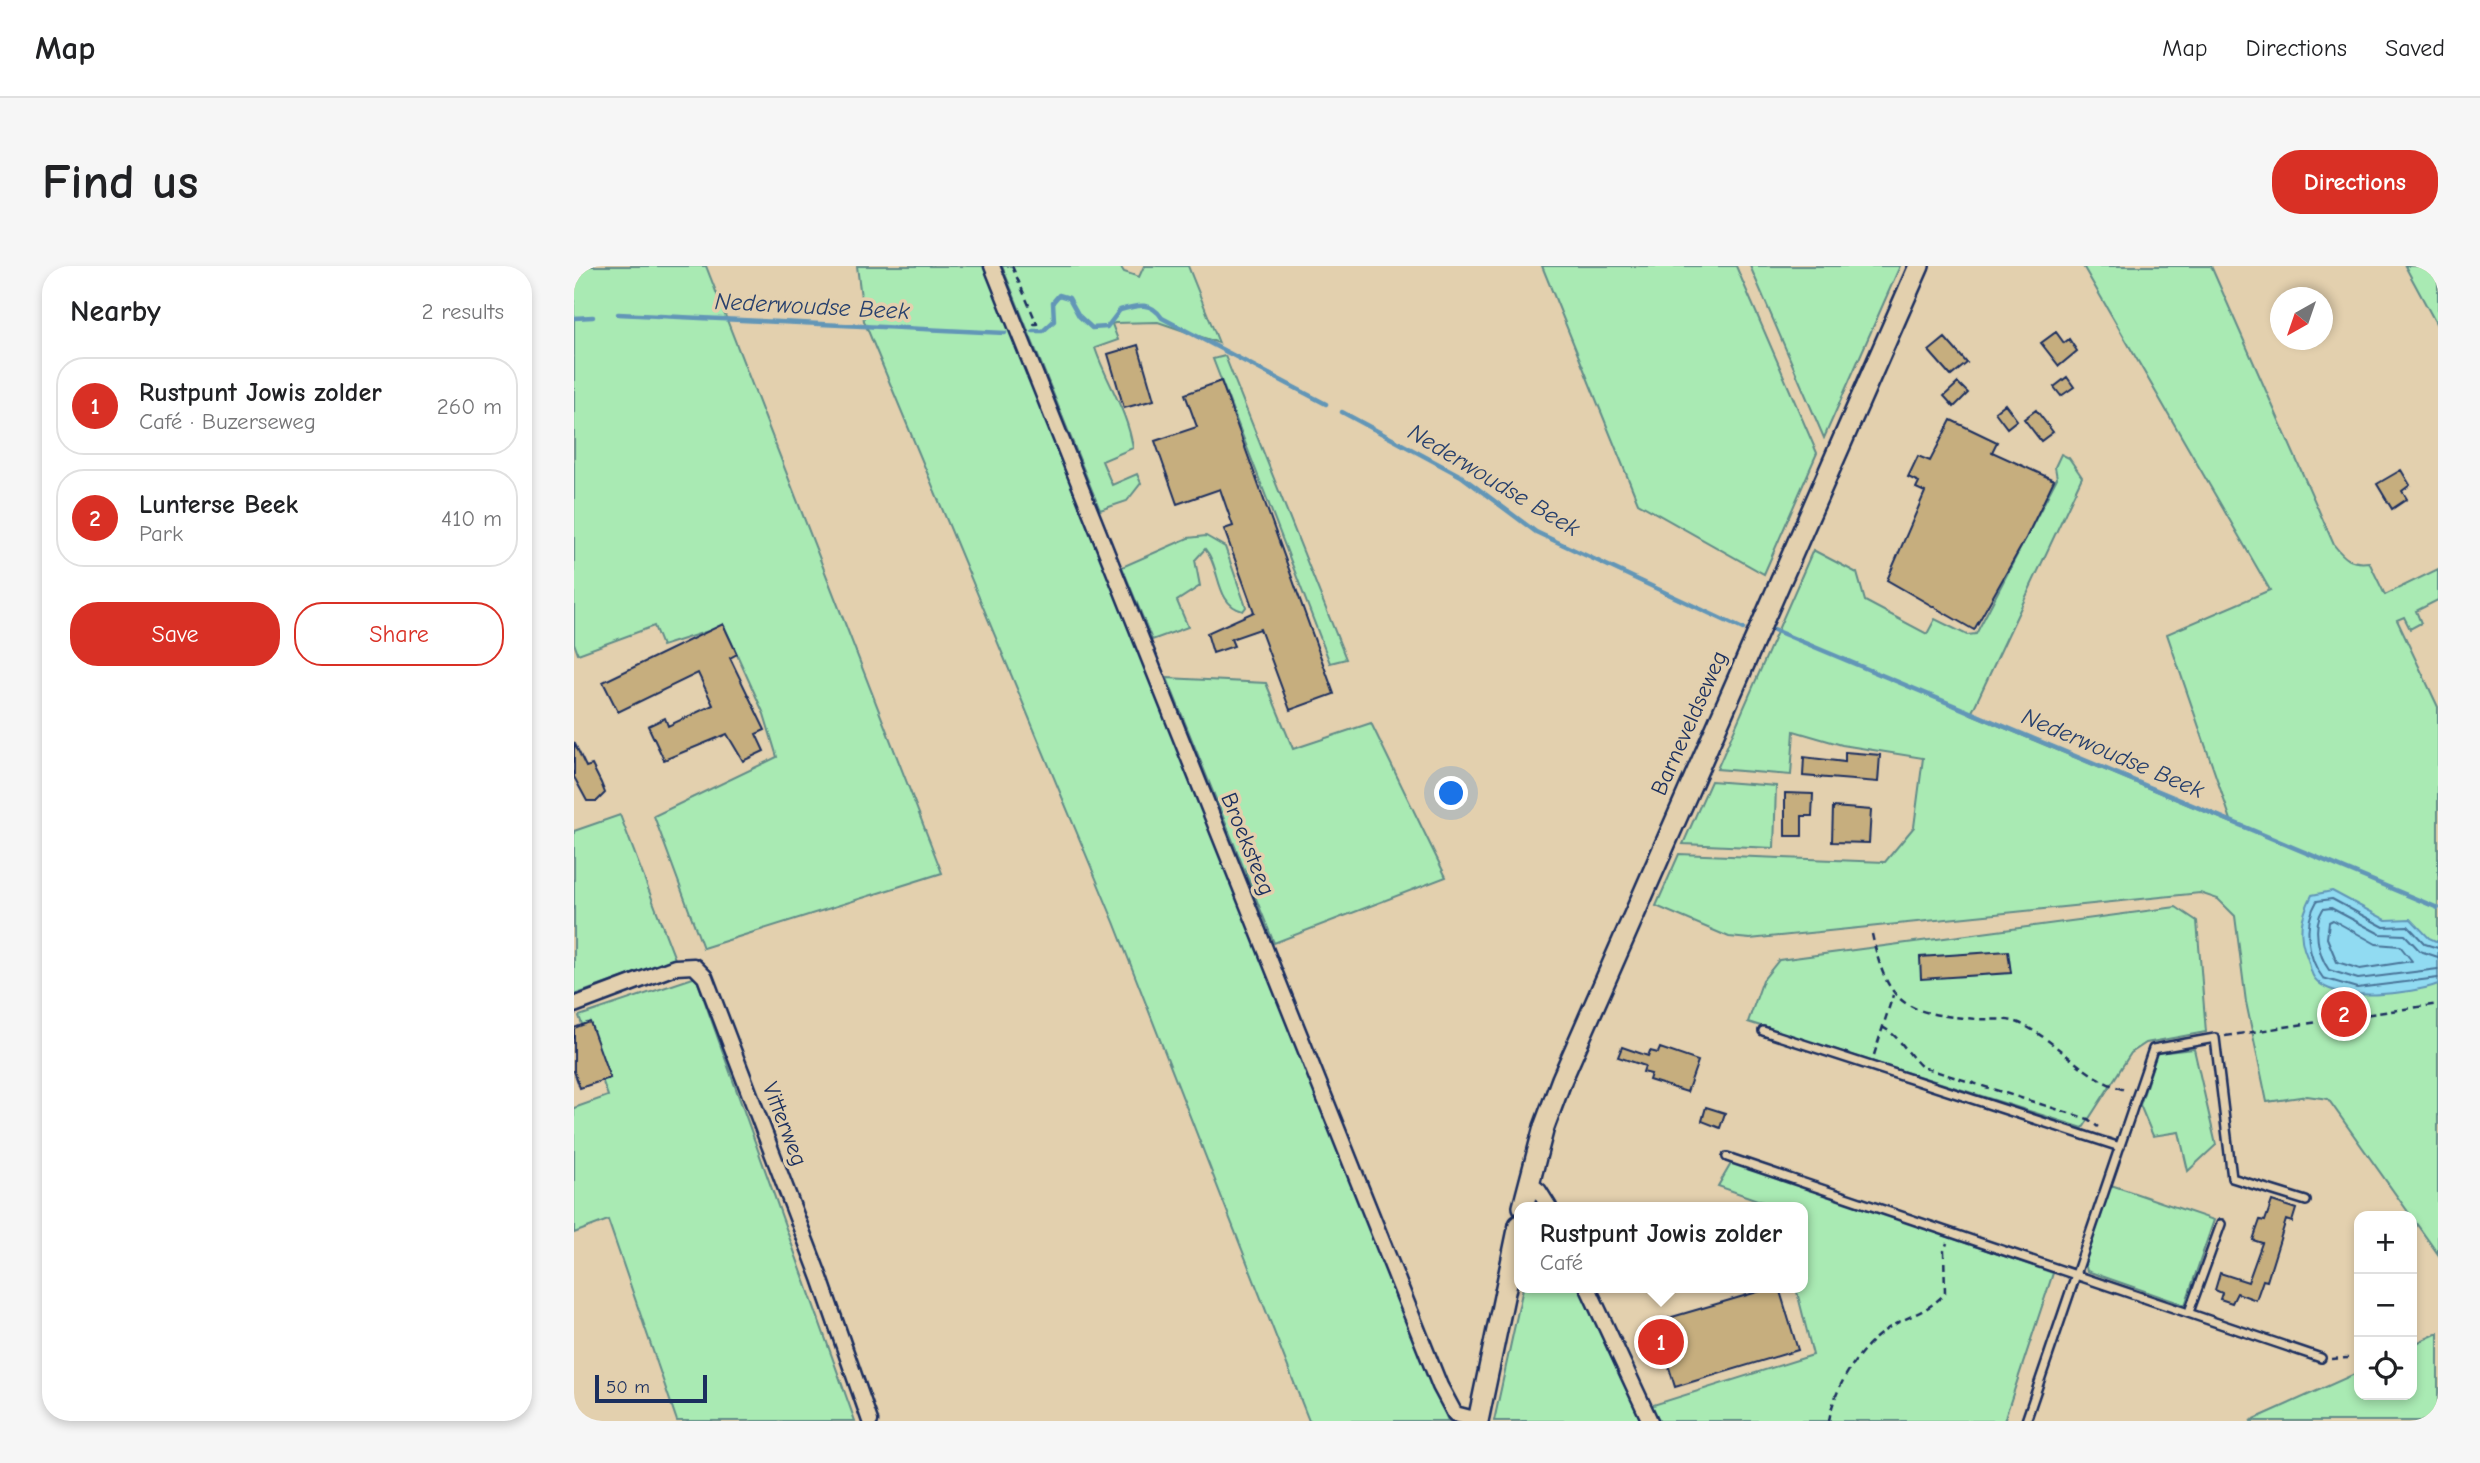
<!DOCTYPE html>
<meta charset="utf-8">
<style>
:root{--surface:#fff;--page:#f6f6f6;--text:#202124;--muted:#757577;--line:#e0e0e0;--accent:#d93025}
body{margin:0;font-family:"Comic Neue",sans-serif;background:var(--page);color:var(--text)}
.controls{position:absolute;right:21px;bottom:21px;display:grid;overflow:hidden;border-radius:14px;box-shadow:0 4px 10px #0003}
.controls button{width:63px;height:63px;display:grid;place-items:center;padding:0;border:0;border-bottom:2px solid var(--line);background:var(--surface);color:var(--text);font:35px sans-serif}
.compass{position:absolute;left:1696px;top:21px;width:63px;height:63px;border-radius:50%;background:var(--surface);box-shadow:0 4px 10px #0003;rotate:220deg}
.scale{position:absolute;left:21px;bottom:18px;width:112px;box-sizing:border-box;padding-left:7px;border:4px solid #1b2f5e;border-top:0;font-size:19px;line-height:24px;white-space:nowrap;color:#1b2f5e;-webkit-text-stroke:5px #e3d0ae;paint-order:stroke}
.you{position:absolute;left:878px;top:528px;width:24px;height:24px;margin:-18px;border:5px solid #fff;border-radius:50%;background:#1a73e8;box-shadow:0 0 0 10px #1a73e833}
.badge{display:grid;place-items:center;width:46px;height:46px;border-radius:50%;background:var(--accent);color:#fff;font-size:23px;font-weight:700}
.pin{position:absolute;translate:-50% -50%;border:4px solid #fff;box-shadow:0 2px 7px #0006}
.popup{position:absolute;left:940px;top:936px;width:294px;height:91px;box-sizing:border-box;display:grid;place-content:center;border-radius:14px;background:var(--surface);filter:drop-shadow(0 2px 5px #0005);font-size:23px;white-space:nowrap;color:var(--muted)}
.popup b{font-size:26px;color:var(--text)}
.popup::after{content:'';position:absolute;left:50%;top:100%;margin-left:-14px;border:14px solid transparent;border-top-color:var(--surface)}
.list{margin:0;padding:0;list-style:none}
h2{display:flex;justify-content:space-between;align-items:center;height:91px;margin:0;padding:0 28px;font-size:30px}
h2 small{font-size:23px;font-weight:400;color:var(--muted)}
.list li{display:grid;grid-template-columns:46px 1fr auto;gap:21px;align-items:center;box-sizing:border-box;height:98px;margin:0 14px 14px;padding:0 14px;border:2px solid var(--line);border-radius:28px}
.list b{display:block;font-size:26px;white-space:nowrap}
.list p{margin:0;font-size:23px;white-space:nowrap;color:var(--muted)}
.list em{font-size:23px;font-style:normal;color:var(--muted)}
.actions{display:flex;gap:14px;padding:21px 28px}
.actions a{flex:1;padding:16px 0;border:2px solid var(--accent);border-radius:28px;text-align:center;font-size:24px;color:var(--accent)}
.actions .main{background:var(--accent);color:#fff}
.icon{flex:none;width:38px;height:38px;fill:none;stroke:currentColor;stroke-width:2;stroke-linecap:round;stroke-linejoin:round}
.map{position:relative;flex:none;width:1864px;height:1155px;overflow:hidden;border-radius:28px}
header{display:flex;align-items:center;gap:42px;box-sizing:border-box;height:98px;padding:0 35px;background:var(--surface);border-bottom:2px solid var(--line)}
header strong{font-size:33px}
nav{display:flex;gap:38px;margin-inline-start:auto;font-size:24px}
.intro{display:flex;align-items:center;justify-content:space-between;box-sizing:border-box;height:168px;padding:0 42px}
h1{margin:0;font-size:49px}
.button{padding:18px 32px;border-radius:28px;background:var(--accent);color:#fff;font-size:24px;font-weight:700}
main{display:flex;gap:42px;padding:0 42px}
aside{flex:1;background:var(--surface);border-radius:28px;box-shadow:0 4px 10px #0003}
.map>svg:first-child{display:block}
</style>
<header>
<strong>Map</strong>
<nav><a>Map</a><a>Directions</a><a>Saved</a></nav>
</header>
<div class="intro"><h1>Find us</h1><a class="button">Directions</a></div>
<main>
<aside>
<h2>Nearby<small>2 results</small></h2>
<ul class="list">
<li><span class="badge">1</span><div><b>Rustpunt Jowis zolder</b><p>Café · Buzerseweg</p></div><em>260 m</em></li>
<li><span class="badge">2</span><div><b>Lunterse Beek</b><p>Park</p></div><em>410 m</em></li>
</ul>
<div class="actions"><a class="main">Save</a><a>Share</a></div>
</aside>
<div class="map">
<svg width="1864" height="1155" viewBox="0 0 1864 1155">
<rect width="100%" height="100%" fill="#e3d0ae"/>
<filter id="ink" filterUnits="userSpaceOnUse"><feTurbulence type="fractalNoise" baseFrequency=".0143" numOctaves="2"/><feDisplacementMap in="SourceGraphic" scale="14" xChannelSelector="R" yChannelSelector="G"/><feConvolveMatrix kernelMatrix="1 2 1 2 8 2 1 2 1" color-interpolation-filters="sRGB"/></filter>
<g filter="url(#ink)">
<path fill="#a9eab3" stroke="#628c88" stroke-width="2" d="M 0,0 L 132,0 L 368,607 L 129,682 L 80,550 L 203,491 L 190,448 L 150,360 L 88,380 L 80,360 L 4,388 L 0,377 Z
M 283,0 L 410,0 L 874,1155 L 735,1155 L 540,656 L 290,55 Z
M 428,0 L 546,0 L 550,6 L 565,11 L 570,0 L 614,0 L 645,77 L 584,56 L 541,57 L 538,58 L 544,74 L 521,82 C 533,118 553,143 559,182 L 528,195 L 538,219 L 563,208 L 567,217 L 553,235 L 526,244 Z
M 968,0 L 1162,0 L 1243,187 L 1190,308 L 1064,237 Z
M 1176,0 L 1326,0 L 1250,172 Z
M 1509,0 L 1637,0 L 1760,279 C 1771,293 1777,298 1795,296 L 1811,329 L 1864,303 L 1864,334 L 1842,345 L 1847,357 L 1836,363 L 1830,351 L 1823,354 L 1864,441 L 1864,988 L 1754,833 L 1733,830 L 1693,836 L 1672,736 L 1661,650 L 1644,633 L 1626,627 L 1176,673 L 1155,671 L 1082,640 L 1105,588 L 1311,596 L 1340,561 L 1349,492 L 1268,479 L 1220,465 L 1217,509 L 1143,503 L 1239,284 L 1283,307 L 1291,335 L 1353,368 L 1361,353 L 1393,369 L 1402,368 L 1483,212 L 1481,201 L 1487,188 L 1495,192 L 1508,211 L 1397,448 L 1658,557 L 1593,368 L 1696,324 Z
M 1831,0 L 1864,0 L 1864,61 Z
M 651,90 L 772,393 L 756,397 L 639,93 Z
M 632,270 L 651,281 L 672,341 L 669,345 C 641,339 647,301 631,283 L 621,294 L 626,320 L 603,335 L 614,361 L 578,374 L 548,301 L 614,272 Z
M 593,412 L 692,417 L 719,483 L 797,457 L 872,611 L 700,677 Z
M 1137,515 L 1202,520 L 1200,582 L 1109,578 Z
M 46,549 L 101,693 L 0,729 L 0,565 Z
M 1602,641 L 1623,655 L 1632,766 L 1572,777 L 1557,787 L 1509,862 L 1174,756 L 1189,714 L 1205,694 Z
M 122,711 L 281,1155 L 103,1155 L 34,954 L 0,967 L 0,842 L 34,830 L 5,750 Z
M 1620,783 L 1642,879 L 1614,905 L 1605,866 L 1579,870 L 1566,839 L 1583,787 Z
M 1158,896 L 1479,1007 L 1430,1155 L 1084,1155 L 1076,1140 L 1239,1089 L 1222,1022 L 1229,1022 L 1229,941 L 1203,941 L 1144,920 Z
M 1537,919 L 1640,954 L 1611,1039 L 1513,1005 L 1511,997 Z
M 949,1022 L 1005,1022 L 1067,1155 L 920,1155 Z
M 1864,1067 L 1864,1155 L 1676,1155 L 1785,1106 L 1785,1129 L 1838,1129 L 1838,1079 Z"/>
<path fill="#91dbf2" stroke="#6296b7" stroke-width="2" d="M 1758,625 L 1812,654 L 1837,653 L 1855,672 L 1864,676 L 1864,718 C 1838,728 1764,737 1743,715 C 1735,708 1737,699 1733,691 C 1723,668 1727,651 1738,629 Z"/>
<g fill="none" stroke-linecap="round" stroke-linejoin="round">
<path stroke="#4a7499" stroke-width="2" d="M 1759,654 L 1802,678 L 1826,680 L 1838,695 L 1786,703 L 1763,696 L 1753,672 L 1755,656 Z
M 1864,682 L 1851,678 L 1834,660 L 1810,661 L 1758,633 L 1743,635 C 1729,658 1733,692 1749,712 L 1783,722 L 1864,712
M 1864,691 L 1846,685 L 1831,669 L 1806,668 L 1757,642 L 1749,643 C 1738,660 1744,689 1755,704 L 1784,713 L 1864,703"/>
<path stroke="#6296b7" stroke-width="4.5" d="M 44,48 L 431,67
M 0,52 L 19,51
M 459,65 L 469,65 L 480,55 L 479,36 L 485,29 L 495,32 L 505,50 L 518,62 L 533,61 L 546,44 C 564,39 577,35 588,52 L 752,138
M 768,146 L 887,210 L 962,266 L 1169,363
M 1200,364 L 1864,642"/>
</g>
<path fill="#c6ae7e" stroke="#1b2f5e" stroke-width="2" d="M 1482,66 L 1490,77 L 1495,73 L 1503,85 L 1485,100 L 1467,77 Z
M 1371,72 L 1393,97 L 1377,110 L 1355,85 Z
M 564,79 L 580,134 L 550,142 L 534,88 Z
M 1493,111 L 1500,121 L 1487,130 L 1480,121 Z
M 647,115 L 760,428 L 716,444 L 686,363 L 657,373 L 660,380 L 639,387 L 633,367 L 680,346 L 650,263 L 659,260 L 646,223 L 603,238 L 581,175 L 623,161 L 611,128 Z
M 1384,117 L 1394,127 L 1380,141 L 1370,130 Z
M 1431,138 L 1443,154 L 1433,162 L 1421,146 Z
M 1462,144 L 1479,166 L 1467,175 L 1450,153 Z
M 1377,154 L 1423,176 L 1418,186 L 1480,214 L 1452,272 L 1400,364 L 1313,314 L 1351,226 L 1342,222 L 1345,216 L 1334,211 L 1344,190 L 1356,195 Z
M 1827,204 L 1836,219 L 1828,225 L 1833,233 L 1818,243 L 1803,218 Z
M 149,358 L 163,388 L 156,392 L 191,464 L 182,468 L 190,485 L 169,495 L 153,468 L 90,494 L 74,460 L 91,452 L 94,460 L 139,439 L 124,407 L 44,446 L 29,416 Z
M 0,476 L 12,501 L 18,499 L 27,517 L 31,527 L 23,535 L 13,535 L 0,511 Z
M 1271,486 L 1306,489 L 1304,516 L 1229,510 L 1230,491 L 1271,496 Z
M 1211,527 L 1239,528 L 1238,550 L 1228,550 L 1228,570 L 1211,570 Z
M 1259,541 L 1297,544 L 1295,577 L 1258,576 Z
M 1434,685 L 1437,707 L 1347,713 L 1346,691 Z
M 16,756 L 36,812 L 6,822 L 0,805 L 0,762 Z
M 1048,781 L 1074,790 L 1076,785 L 1084,787 L 1086,782 L 1124,795 L 1113,826 L 1075,814 L 1077,808 L 1069,806 L 1071,800 L 1044,791 Z
M 1132,841 L 1151,847 L 1146,862 L 1128,855 Z
M 1698,935 L 1722,943 L 1718,956 L 1712,954 L 1693,1015 L 1689,1014 L 1682,1034 L 1663,1027 L 1658,1037 L 1646,1033 L 1648,1027 L 1641,1024 L 1646,1007 L 1674,1016 L 1688,977 L 1679,974 L 1686,954 L 1691,955 Z
M 1197,1022 L 1205,1022 L 1224,1084 L 1101,1121 L 1081,1056 Z"/>
<g fill="none" stroke-linecap="round" stroke-linejoin="round">
<defs>
<path id="service" d="M 1189,765 L 1546,881
M 1153,891 L 1747,1092
M 1615,1046 L 1647,958
M 1452,1155 L 1579,783 L 1641,772 L 1658,912 L 1732,935"/>
<path id="minor" d="M 418,0 L 866,1120 L 881,1148 L 904,1154
M 0,739 L 101,701 L 120,700 L 131,711 L 246,1012 L 296,1155
M 954,916 L 965,925 L 975,941
M 1014,1022 L 1076,1155"/>
<path id="secondary" d="M 949,941 L 970,861 L 988,813 L 1345,0
M 904,1155 L 945,959"/>
</defs>
<use href="#service" stroke="#1b2f5e" stroke-width="12"/>
<use href="#minor" stroke="#1b2f5e" stroke-width="19"/>
<use href="#secondary" stroke="#1b2f5e" stroke-width="24"/>
<path stroke="#1b2f5e" stroke-width="2.5" stroke-dasharray="7 5" stroke-linecap="butt" d="M 438,0 L 463,58 L 456,58
M 1298,668 C 1313,740 1332,748 1403,753 C 1416,754 1434,752 1445,757 C 1476,771 1496,796 1524,812 C 1532,818 1543,821 1553,825
M 1308,761 C 1325,769 1334,789 1348,801 L 1514,853 L 1524,861
M 1651,770 L 1864,738
M 1300,789 L 1319,729
M 1757,1093 L 1774,1092
M 1255,1155 C 1260,1121 1286,1080 1316,1061 C 1338,1048 1354,1046 1371,1027 L 1370,985 L 1373,977"/>
<use href="#service" stroke="#e3d0ae" stroke-width="7"/>
<use href="#minor" stroke="#e3d0ae" stroke-width="14"/>
<use href="#secondary" stroke="#e3d0ae" stroke-width="19"/>
</g>
</g>
<g text-anchor="middle" dominant-baseline="central" stroke-width="7" stroke-linejoin="round" paint-order="stroke">
<g font-size="23" fill="#1b2f5e" stroke="#e3d0ae">
<text transform="translate(1115 457) rotate(-66)">Barneveldseweg</text>
<text transform="translate(674 578) rotate(68)">Broeksteeg</text>
<text transform="translate(211 858) rotate(69)">Vitterweg</text>
</g>
<g font-size="24" font-style="italic" fill="#27406d" stroke="#e3d0ae">
<text transform="translate(238 40) rotate(3)">Nederwoudse Beek</text>
<text transform="translate(920 214) rotate(31)">Nederwoudse Beek</text>
<text transform="translate(1539 487) rotate(23)">Nederwoudse Beek</text>
</g>
</g>
</svg>
<div class="controls">
<button>+</button>
<button>−</button>
<button><svg class="icon" aria-label="locate" viewBox="0 0 24 24"><circle cx="12" cy="12" r="6"/><path d="M12 2v4M12 18v4M2 12h4M18 12h4"/></svg></button>
</div>
<svg class="compass" viewBox="-18 -18 36 36"><path d="M0-13l5 13h-10z" fill="#e53935"/><path d="M0 13l5-13h-10z" fill="#757577"/></svg>
<div class="scale">50 m</div>
<div class="you"></div>
<div class="pin badge" style="left:1087px;top:1076px">1</div>
<div class="popup"><b>Rustpunt Jowis zolder</b>Café</div>
<div class="pin badge" style="left:1770px;top:748px">2</div>
</div>
</main>
